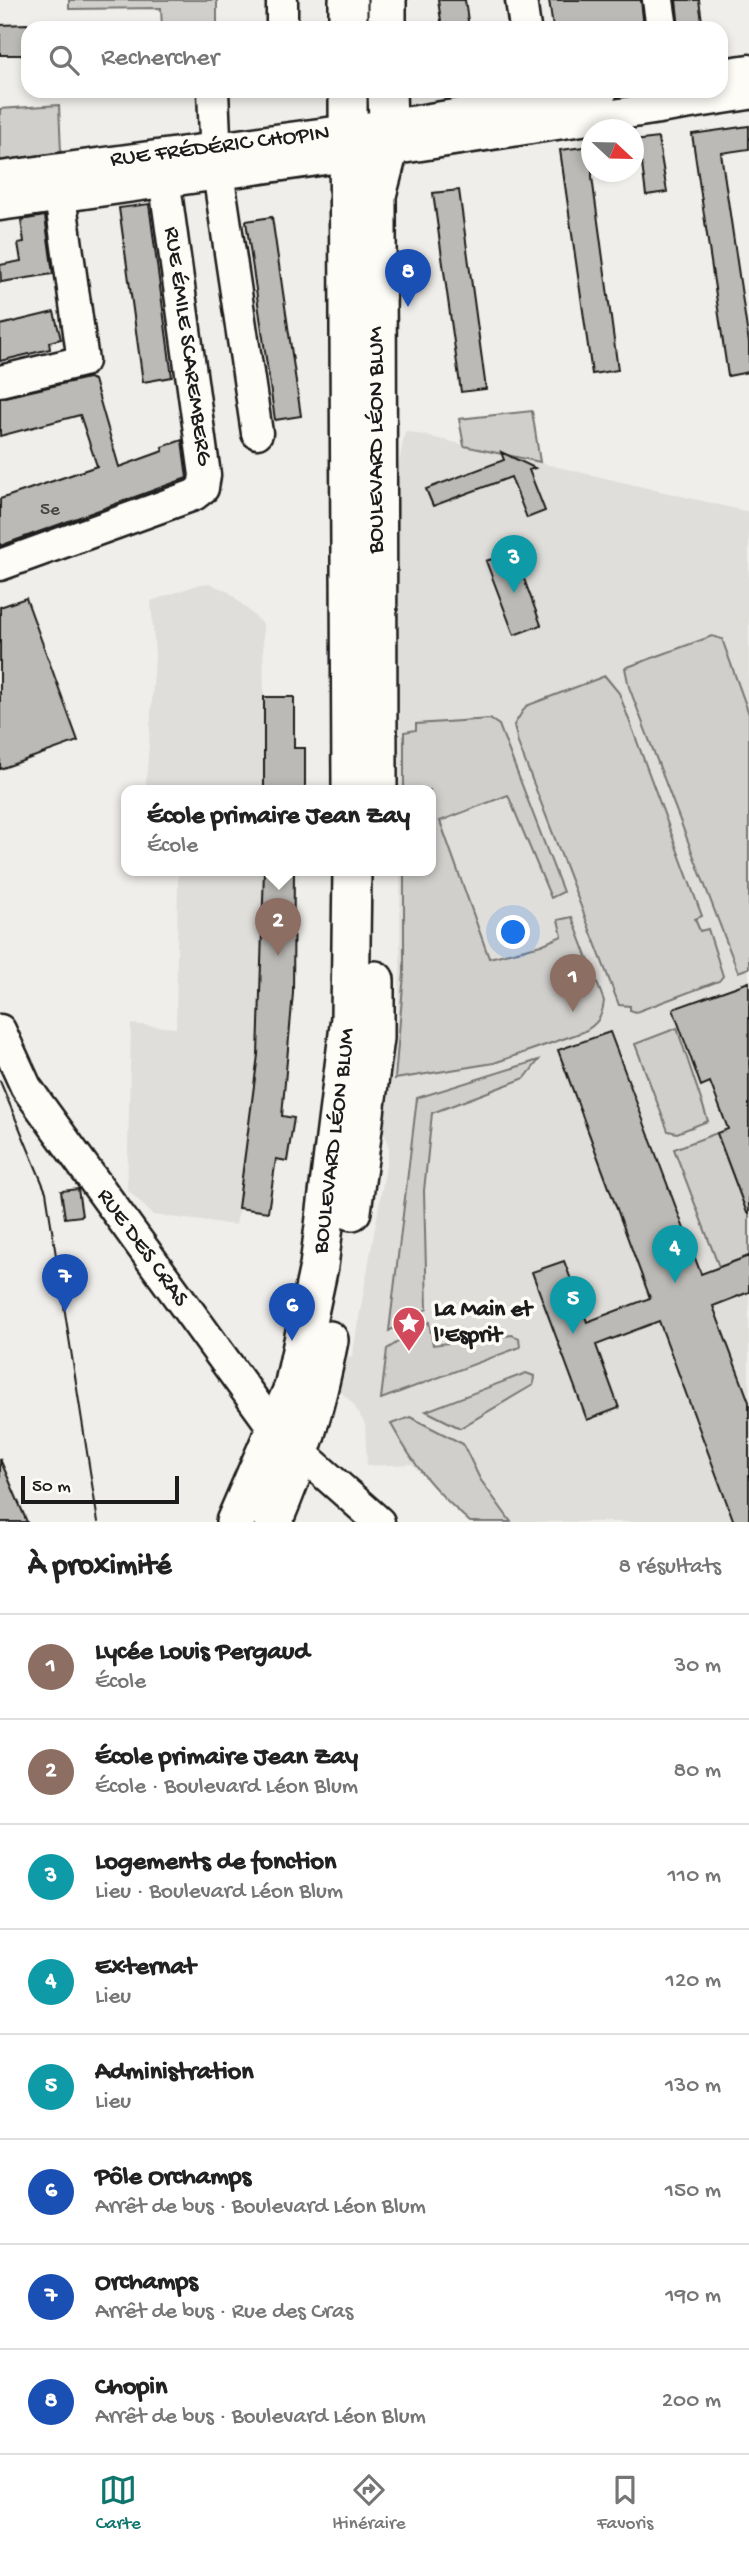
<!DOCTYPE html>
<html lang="fr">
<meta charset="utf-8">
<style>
:root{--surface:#fff;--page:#f6f6f6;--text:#222;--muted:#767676;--line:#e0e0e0;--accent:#0f766e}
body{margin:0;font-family:"Gochi Hand",sans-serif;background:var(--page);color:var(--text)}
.compass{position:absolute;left:581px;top:119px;width:63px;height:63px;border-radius:50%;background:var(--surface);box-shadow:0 4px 10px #0003;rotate:112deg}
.scale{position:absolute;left:21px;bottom:18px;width:158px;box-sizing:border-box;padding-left:7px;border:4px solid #1c1c1c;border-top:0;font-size:19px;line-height:24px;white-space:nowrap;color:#1c1c1c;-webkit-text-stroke:5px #fdfcf7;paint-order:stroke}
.you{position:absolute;left:514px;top:933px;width:24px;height:24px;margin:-18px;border:5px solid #fff;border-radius:50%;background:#1a73e8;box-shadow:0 0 0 10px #1a73e833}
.badge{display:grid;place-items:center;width:46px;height:46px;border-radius:50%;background:var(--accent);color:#fff;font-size:23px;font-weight:700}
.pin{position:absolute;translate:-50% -58px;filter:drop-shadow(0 2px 4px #0008)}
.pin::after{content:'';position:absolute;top:37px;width:24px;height:21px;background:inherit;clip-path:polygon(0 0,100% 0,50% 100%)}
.popup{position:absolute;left:121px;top:785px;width:315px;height:91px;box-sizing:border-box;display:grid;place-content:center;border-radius:14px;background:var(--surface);filter:drop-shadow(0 2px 5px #0005);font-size:23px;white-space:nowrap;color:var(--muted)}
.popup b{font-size:26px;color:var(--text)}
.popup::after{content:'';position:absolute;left:50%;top:100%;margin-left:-14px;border:14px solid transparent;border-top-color:var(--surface)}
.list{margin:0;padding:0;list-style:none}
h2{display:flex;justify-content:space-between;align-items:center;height:91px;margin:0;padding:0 28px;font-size:30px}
h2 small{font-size:23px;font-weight:400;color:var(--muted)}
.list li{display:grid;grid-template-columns:46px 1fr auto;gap:21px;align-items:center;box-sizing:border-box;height:105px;padding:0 28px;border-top:2px solid var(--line)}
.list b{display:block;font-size:26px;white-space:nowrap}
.list p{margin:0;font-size:23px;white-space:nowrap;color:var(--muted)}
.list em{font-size:23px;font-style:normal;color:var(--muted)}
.icon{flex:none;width:38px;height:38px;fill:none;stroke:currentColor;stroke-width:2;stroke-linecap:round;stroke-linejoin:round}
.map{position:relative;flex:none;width:749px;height:1522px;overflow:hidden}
.search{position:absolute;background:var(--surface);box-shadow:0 4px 10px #0003;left:21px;right:21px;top:21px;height:77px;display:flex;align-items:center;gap:18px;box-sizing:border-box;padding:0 24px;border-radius:21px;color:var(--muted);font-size:26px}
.sheet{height:931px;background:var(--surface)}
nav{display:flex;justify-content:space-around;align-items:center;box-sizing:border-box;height:98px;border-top:2px solid var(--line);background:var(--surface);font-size:19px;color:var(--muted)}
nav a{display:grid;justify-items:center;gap:4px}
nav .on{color:var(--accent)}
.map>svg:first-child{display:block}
</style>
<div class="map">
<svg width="749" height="1522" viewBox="0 0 749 1522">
<rect width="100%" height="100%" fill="#f0eeea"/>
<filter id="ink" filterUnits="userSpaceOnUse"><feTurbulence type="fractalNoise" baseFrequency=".0143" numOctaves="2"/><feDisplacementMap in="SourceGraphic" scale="14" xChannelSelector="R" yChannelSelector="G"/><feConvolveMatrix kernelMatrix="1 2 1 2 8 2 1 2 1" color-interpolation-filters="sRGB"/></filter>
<g filter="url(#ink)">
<path fill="#e0deda" d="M 405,431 L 749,512 L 749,1522 L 472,1522 L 432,1486 L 412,1464 L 367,1466 L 365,1424 L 353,1404 L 339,1390 L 345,1356 L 352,1357 L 389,1149 L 382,1124 L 395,1050 L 400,974 L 400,870 L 430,870 L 430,790 L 400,790 L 397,474 Z
M 200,584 L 211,584 L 229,592 L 263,624 L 264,697 L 294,697 L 294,748 L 307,790 L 179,790 L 179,787 L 146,785 L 155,656 L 151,601 Z
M 178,870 L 294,870 L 293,993 L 282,1115 L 294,1118 L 287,1161 L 276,1160 L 268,1212 L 239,1208 L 236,1225 L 153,1215 L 127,1189 L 131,1024 L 176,1028 Z"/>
<path fill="#d0cfcc" stroke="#767674" stroke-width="2" d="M 69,0 L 217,0 L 217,28 L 162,28 L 161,8 L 69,9 Z
M 59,105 L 61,152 L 0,161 L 0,109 Z
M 532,411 L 540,462 L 464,446 L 459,419 Z
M 712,636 L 722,639 L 749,714 L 749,968 L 738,972 L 629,687 L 625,668 Z
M 605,676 L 619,693 L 702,916 L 695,919 L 700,931 L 708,929 L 723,976 L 719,981 L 636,1012 L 630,1010 L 630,1006 L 619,1005 L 518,743 L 514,725 L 526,706 Z
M 490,719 L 499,725 L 563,892 L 551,898 L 508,795 L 440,821 L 489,958 L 541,945 L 562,936 L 558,920 L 572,917 L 604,1001 C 602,1017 598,1024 583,1032 L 494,1063 L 395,1079 L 404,974 L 404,870 L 430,870 L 430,790 L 404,790 L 404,732 L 416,730 L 416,724 Z
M 677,1028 L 708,1121 L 677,1133 L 668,1131 L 635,1044 Z
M 539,1060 L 525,1078 L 432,1113 L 424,1191 L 427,1309 L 389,1331 L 417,1098 Z
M 717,1133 L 744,1205 L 749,1207 L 749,1256 L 719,1267 L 674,1149 Z
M 429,1322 L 433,1345 L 512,1335 L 519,1338 L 520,1347 L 381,1399 L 387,1349 Z
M 526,1373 L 534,1376 L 533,1385 L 460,1428 L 426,1411 Z
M 410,1417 L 463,1444 L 480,1479 L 511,1522 L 470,1522 C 432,1488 416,1469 391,1424 Z"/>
<path fill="#bbbab6" stroke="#1c1c1c" stroke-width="2" d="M 438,0 L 465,0 L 469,28 L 442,28 Z
M 549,0 L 641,0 L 644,28 L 553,28 Z
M 676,0 L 699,0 L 703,28 L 679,28 Z
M 28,24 L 28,55 L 0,55 L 0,25 Z
M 749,126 L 749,149 L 721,153 L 749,343 L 749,372 L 728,376 L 692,134 Z
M 658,138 L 667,192 L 646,195 L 642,164 L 634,165 L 634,141 Z
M 592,146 L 592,177 L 618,370 L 592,374 L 560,150 Z
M 459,190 L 486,389 L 461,392 L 433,193 Z
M 149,204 L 172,377 L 143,382 L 119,208 Z
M 45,216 L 53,274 L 1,282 L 0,265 L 21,261 L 18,243 L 24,242 L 21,220 Z
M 272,217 L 301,416 L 275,420 L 246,221 Z
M 54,312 L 61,339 L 49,342 L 50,349 L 0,361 L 0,325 Z
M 88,378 L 94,380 L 119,467 L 163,451 L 162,447 L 182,440 L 187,478 L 0,546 L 0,499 L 97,466 L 80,415 L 0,436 L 0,398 Z
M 501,452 L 535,468 L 529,470 L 545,511 L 527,518 L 511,477 L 433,506 L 426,489 L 504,460 Z
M 514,552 L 541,625 L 514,635 L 486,561 Z
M 26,598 L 78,741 L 0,769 L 0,607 Z
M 264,697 L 294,697 L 294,748 L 305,748 L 305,790 L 264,790 Z
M 264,870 L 294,870 L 293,993 L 282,1116 L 294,1118 L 287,1161 L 276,1159 L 268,1212 L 238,1208 L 258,1055 Z
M 749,982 L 749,1213 L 747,1213 L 717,1133 L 728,1129 L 710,1082 L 701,1086 L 673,1009 Z
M 610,1032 L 701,1274 L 749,1256 L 749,1292 L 713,1306 L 749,1402 L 749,1522 L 734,1522 L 659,1321 L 596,1345 L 619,1408 L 587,1420 L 532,1272 L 564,1261 L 587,1322 L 650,1298 L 558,1050 Z
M 78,1189 L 82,1216 L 65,1218 L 61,1191 Z
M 0,1459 L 27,1522 L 0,1522 Z"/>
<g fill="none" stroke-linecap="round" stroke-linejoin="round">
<defs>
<path id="minor" d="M 282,0 L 282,28
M 521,0 L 525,28
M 658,0 L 662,28
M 721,74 L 749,70
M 213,91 L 216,159 L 257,433
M 0,177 L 417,121 L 602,91
M 0,205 L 389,150 L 749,94
M 0,381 L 83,361 L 60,196
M 0,565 L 194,495 L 203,488 L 205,475 L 162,163
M 0,1030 L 26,1087 L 275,1430 L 379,1522"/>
<path id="major" d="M 387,0 L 387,28
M 348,28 L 348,0
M 348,91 L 351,790
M 378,790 L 377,195 L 389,150 L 387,91
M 352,1211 L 375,1038 L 375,980
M 235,1522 L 293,1388 L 319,1266 L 350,1018 L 352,870
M 273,1522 C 300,1458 316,1409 329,1340"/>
</defs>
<use href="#minor" stroke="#1c1c1c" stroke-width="35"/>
<use href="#major" stroke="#1c1c1c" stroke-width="42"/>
<use href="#minor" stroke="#fdfcf7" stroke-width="30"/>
<use href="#major" stroke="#fdfcf7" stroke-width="37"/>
<path stroke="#1c1c1c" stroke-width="2" d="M 0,1081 L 46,1192 L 98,1522"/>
</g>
</g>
<defs>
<symbol id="sight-pin" viewBox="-11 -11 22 30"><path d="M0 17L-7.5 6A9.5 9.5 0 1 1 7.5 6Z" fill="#d1495b" stroke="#fdfcf7"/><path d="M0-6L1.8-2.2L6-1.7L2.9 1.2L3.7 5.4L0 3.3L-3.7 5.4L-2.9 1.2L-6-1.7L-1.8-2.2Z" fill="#fff"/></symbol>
</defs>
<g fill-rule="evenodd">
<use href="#sight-pin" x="390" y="1304" width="38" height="52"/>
</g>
<g text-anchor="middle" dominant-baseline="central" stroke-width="7" stroke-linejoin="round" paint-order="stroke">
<g font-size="19" fill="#444442">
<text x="50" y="510">5e</text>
</g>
<g font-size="23" fill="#1c1c1c" stroke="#fdfcf7">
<text transform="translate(220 147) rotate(-7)">RUE FRÉDÉRIC CHOPIN</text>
<text transform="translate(187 346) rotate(82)">RUE ÉMILE SCAREMBERG</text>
<text transform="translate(377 440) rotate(-90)">BOULEVARD LÉON BLUM</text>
<text transform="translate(335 1141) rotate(-83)">BOULEVARD LÉON BLUM</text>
<text transform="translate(142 1248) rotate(54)">RUE DES CRAS</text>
</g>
<g font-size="23" font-weight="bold" fill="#1c1c1c" stroke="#fdfcf7" text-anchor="start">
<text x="434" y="1310">La Main et<tspan x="434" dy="26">l'Esprit</tspan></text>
</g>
</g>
</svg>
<svg class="compass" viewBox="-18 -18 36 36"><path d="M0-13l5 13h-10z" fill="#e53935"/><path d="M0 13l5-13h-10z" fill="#767676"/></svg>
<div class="scale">50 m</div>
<div class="you"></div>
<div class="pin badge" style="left:573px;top:1012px;background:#8d6e63">1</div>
<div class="pin badge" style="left:278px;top:956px;background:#8d6e63">2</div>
<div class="popup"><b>École primaire Jean Zay</b>École</div>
<div class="pin badge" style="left:514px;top:593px;background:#0f9aa8">3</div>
<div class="pin badge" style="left:675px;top:1283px;background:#0f9aa8">4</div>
<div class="pin badge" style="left:573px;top:1334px;background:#0f9aa8">5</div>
<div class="pin badge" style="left:292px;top:1341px;background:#1a4fb4">6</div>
<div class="pin badge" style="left:65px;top:1312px;background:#1a4fb4">7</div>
<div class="pin badge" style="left:408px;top:307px;background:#1a4fb4">8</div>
<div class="search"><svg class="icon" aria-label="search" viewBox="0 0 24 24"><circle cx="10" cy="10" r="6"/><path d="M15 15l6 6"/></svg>Rechercher</div>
</div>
<section class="sheet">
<h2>À proximité<small>8 résultats</small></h2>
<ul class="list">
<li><span class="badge" style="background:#8d6e63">1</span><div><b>Lycée Louis Pergaud</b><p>École</p></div><em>30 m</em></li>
<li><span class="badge" style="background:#8d6e63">2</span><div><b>École primaire Jean Zay</b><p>École · Boulevard Léon Blum</p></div><em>80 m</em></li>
<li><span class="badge" style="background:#0f9aa8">3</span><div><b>Logements de fonction</b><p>Lieu · Boulevard Léon Blum</p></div><em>110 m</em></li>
<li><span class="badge" style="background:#0f9aa8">4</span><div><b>Externat</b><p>Lieu</p></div><em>120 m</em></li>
<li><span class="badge" style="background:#0f9aa8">5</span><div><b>Administration</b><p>Lieu</p></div><em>130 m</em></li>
<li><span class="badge" style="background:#1a4fb4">6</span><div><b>Pôle Orchamps</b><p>Arrêt de bus · Boulevard Léon Blum</p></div><em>150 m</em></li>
<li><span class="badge" style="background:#1a4fb4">7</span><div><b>Orchamps</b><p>Arrêt de bus · Rue des Cras</p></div><em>190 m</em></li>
<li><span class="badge" style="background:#1a4fb4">8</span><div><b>Chopin</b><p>Arrêt de bus · Boulevard Léon Blum</p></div><em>200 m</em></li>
</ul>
</section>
<nav>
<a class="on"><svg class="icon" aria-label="map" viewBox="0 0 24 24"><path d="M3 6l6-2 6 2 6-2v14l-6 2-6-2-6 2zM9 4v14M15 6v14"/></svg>Carte</a>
<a><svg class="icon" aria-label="directions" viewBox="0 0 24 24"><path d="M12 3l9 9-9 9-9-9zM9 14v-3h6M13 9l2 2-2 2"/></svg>Itinéraire</a>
<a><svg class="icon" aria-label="saved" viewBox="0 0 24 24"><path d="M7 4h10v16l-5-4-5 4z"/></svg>Favoris</a>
</nav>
